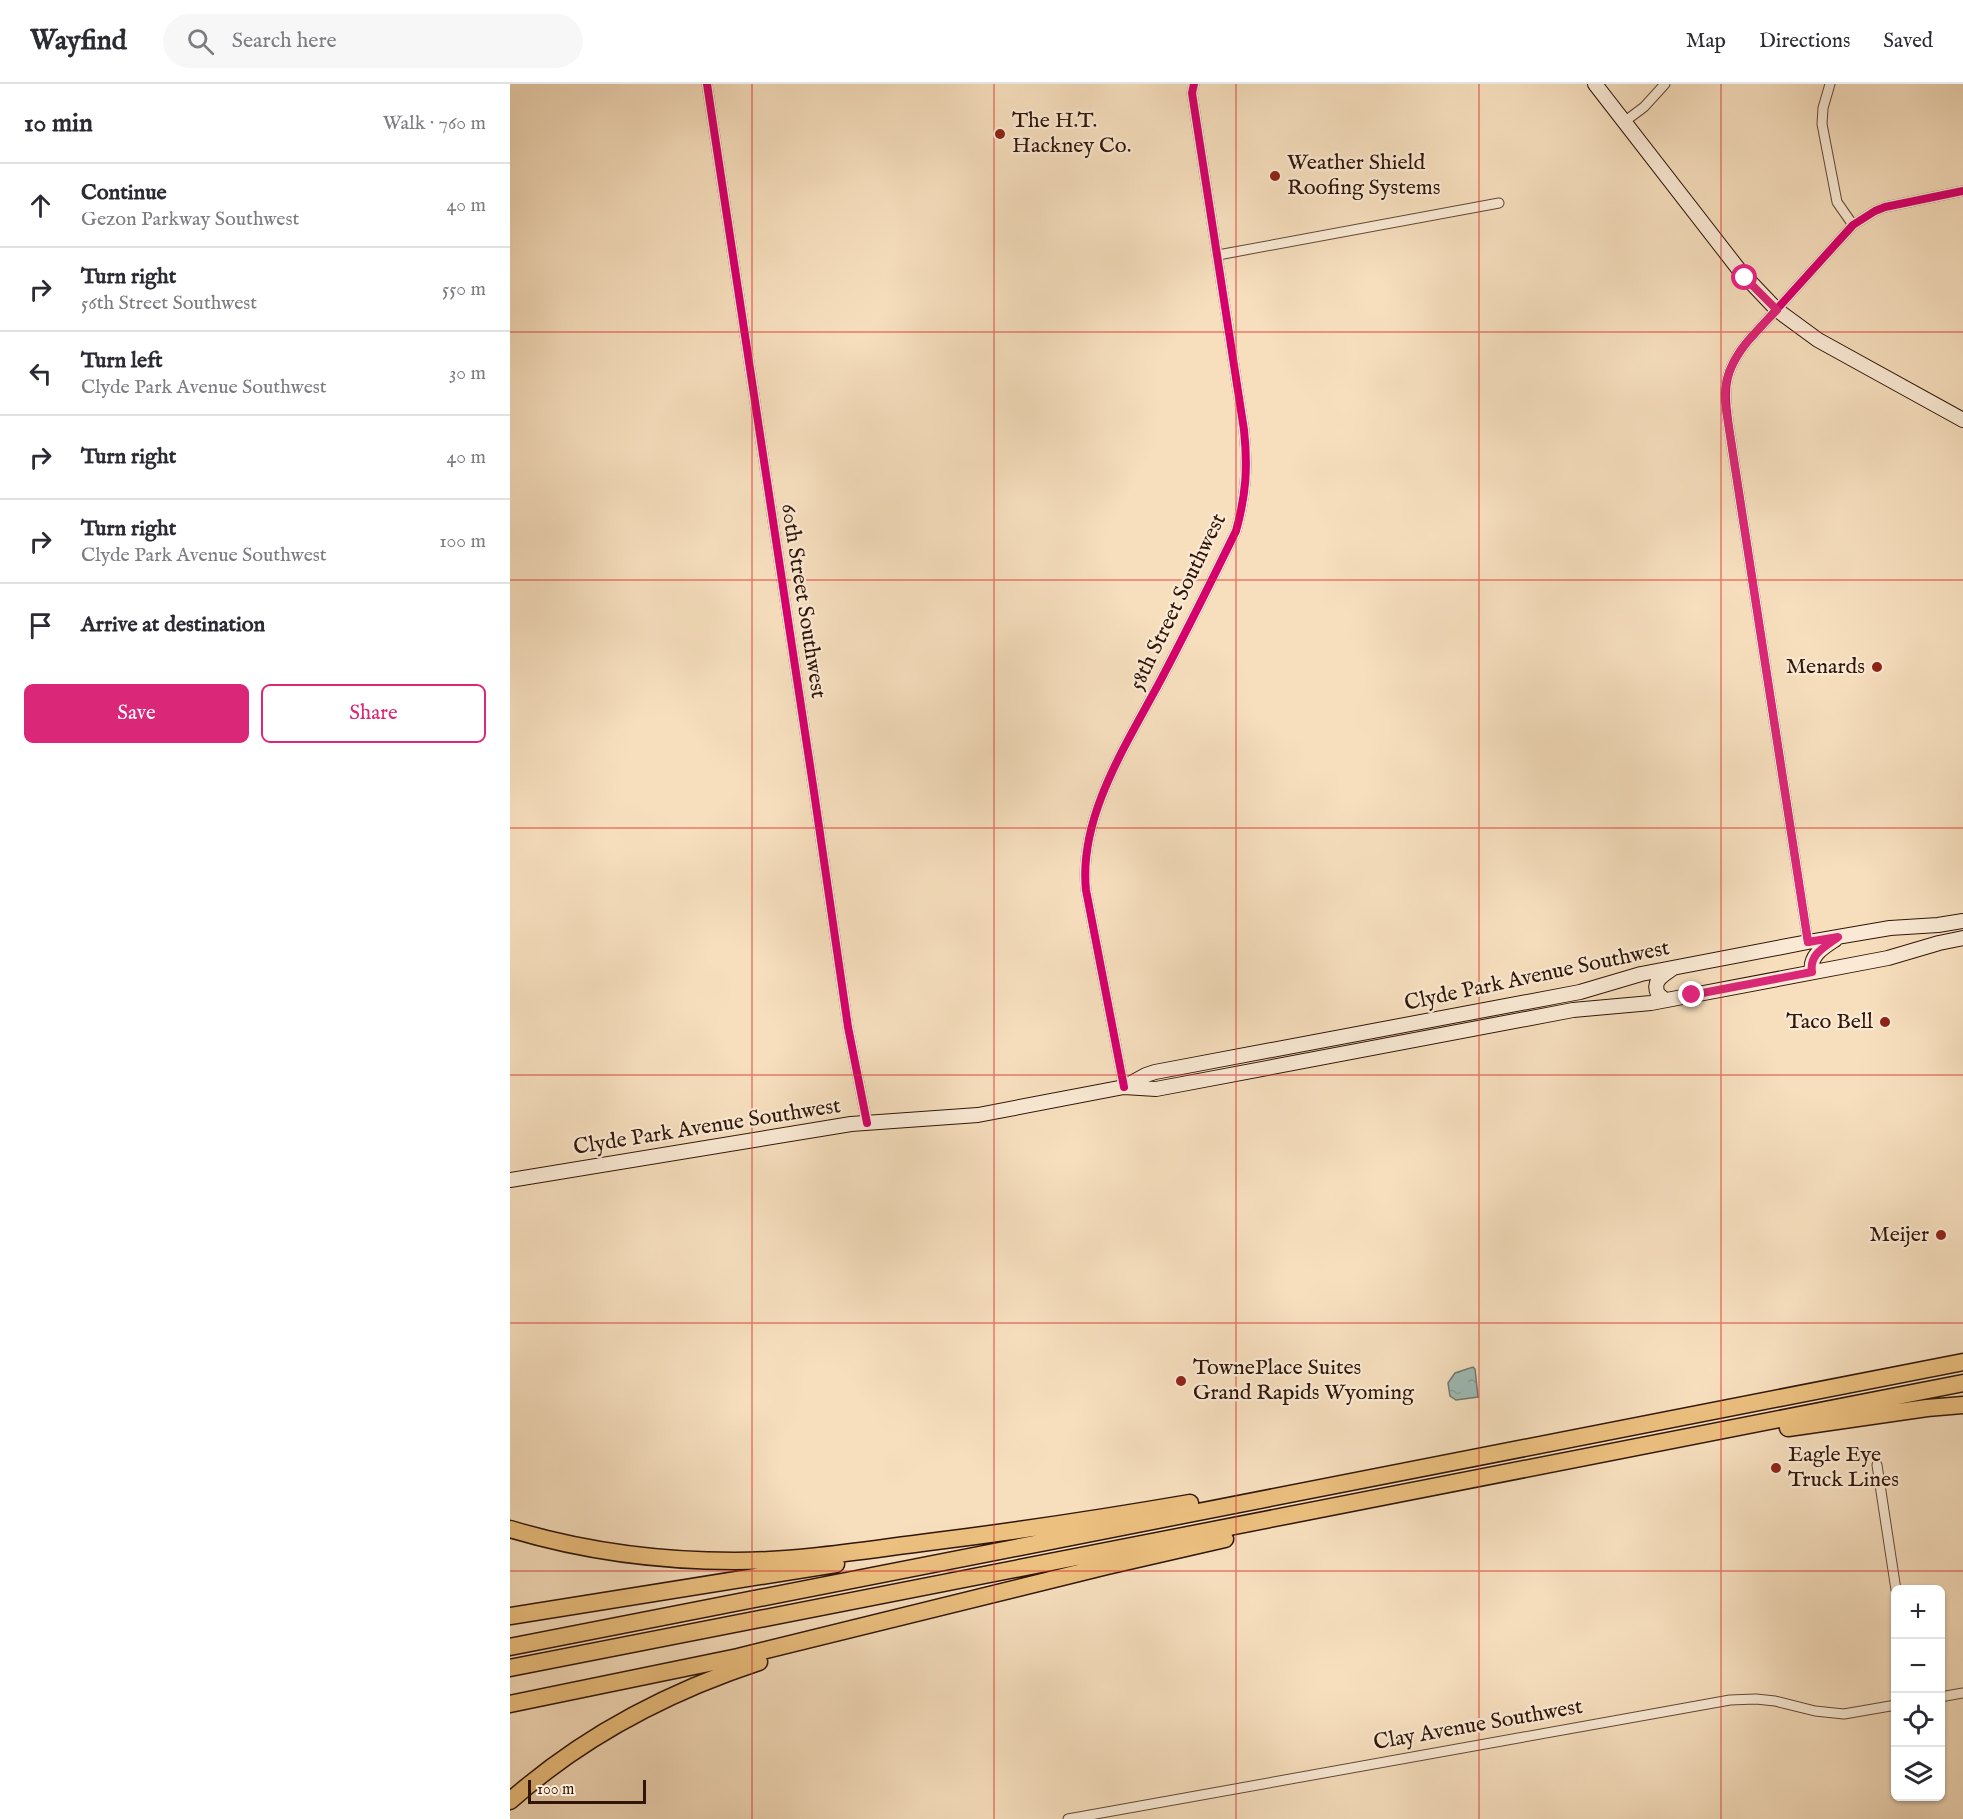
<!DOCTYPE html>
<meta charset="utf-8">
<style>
:root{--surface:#fff;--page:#f7f7f7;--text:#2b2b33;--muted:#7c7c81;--line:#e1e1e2;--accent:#db2777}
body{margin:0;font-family:"IM FELL English",serif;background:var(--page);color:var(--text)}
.controls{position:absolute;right:18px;bottom:18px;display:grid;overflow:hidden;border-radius:9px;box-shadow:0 2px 4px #0004}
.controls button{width:54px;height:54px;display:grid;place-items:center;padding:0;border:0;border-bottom:2px solid var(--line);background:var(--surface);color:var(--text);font:30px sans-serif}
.scale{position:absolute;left:18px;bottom:15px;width:118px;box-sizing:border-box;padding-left:6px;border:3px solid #301508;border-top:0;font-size:16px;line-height:21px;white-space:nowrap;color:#301508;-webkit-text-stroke:4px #faead5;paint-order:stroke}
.stop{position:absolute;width:18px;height:18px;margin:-14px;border:4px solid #db2777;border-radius:50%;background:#fff}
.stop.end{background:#db2777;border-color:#fff;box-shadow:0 2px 6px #0008}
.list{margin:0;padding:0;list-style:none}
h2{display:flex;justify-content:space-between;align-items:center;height:78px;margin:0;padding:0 24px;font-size:26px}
h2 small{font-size:20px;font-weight:400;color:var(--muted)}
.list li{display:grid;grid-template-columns:39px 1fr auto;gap:18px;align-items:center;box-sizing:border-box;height:84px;padding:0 24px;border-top:2px solid var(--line)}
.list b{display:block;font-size:22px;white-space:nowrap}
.list p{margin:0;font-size:20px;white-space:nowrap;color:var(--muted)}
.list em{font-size:20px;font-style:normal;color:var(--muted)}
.actions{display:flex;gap:12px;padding:18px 24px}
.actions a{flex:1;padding:14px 0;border:2px solid var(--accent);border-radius:9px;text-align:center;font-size:21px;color:var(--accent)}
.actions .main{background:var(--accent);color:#fff}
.icon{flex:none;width:33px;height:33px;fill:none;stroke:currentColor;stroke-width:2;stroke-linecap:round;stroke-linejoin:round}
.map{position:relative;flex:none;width:1453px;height:1735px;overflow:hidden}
header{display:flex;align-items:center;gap:36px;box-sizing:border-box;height:84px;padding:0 30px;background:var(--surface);border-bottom:2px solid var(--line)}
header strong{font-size:28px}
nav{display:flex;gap:33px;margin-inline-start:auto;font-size:21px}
.search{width:420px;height:54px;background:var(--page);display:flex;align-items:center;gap:15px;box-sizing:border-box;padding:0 21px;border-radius:33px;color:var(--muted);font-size:22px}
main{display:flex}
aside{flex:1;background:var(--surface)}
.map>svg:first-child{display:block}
</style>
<header>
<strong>Wayfind</strong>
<div class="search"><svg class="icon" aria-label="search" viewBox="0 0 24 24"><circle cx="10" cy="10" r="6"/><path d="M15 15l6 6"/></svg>Search here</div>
<nav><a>Map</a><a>Directions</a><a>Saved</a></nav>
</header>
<main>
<aside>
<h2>10 min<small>Walk · 760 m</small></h2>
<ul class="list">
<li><svg class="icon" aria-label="ahead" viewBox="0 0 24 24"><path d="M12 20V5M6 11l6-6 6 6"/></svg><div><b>Continue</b><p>Gezon Parkway Southwest</p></div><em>40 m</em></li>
<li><svg class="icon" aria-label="right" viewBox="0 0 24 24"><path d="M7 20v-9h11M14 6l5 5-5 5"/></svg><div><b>Turn right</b><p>56th Street Southwest</p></div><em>550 m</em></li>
<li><svg class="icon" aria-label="left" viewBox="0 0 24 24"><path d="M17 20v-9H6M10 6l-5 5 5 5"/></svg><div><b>Turn left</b><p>Clyde Park Avenue Southwest</p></div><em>30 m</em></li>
<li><svg class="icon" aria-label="right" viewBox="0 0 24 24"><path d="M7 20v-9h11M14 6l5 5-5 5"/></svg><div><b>Turn right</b></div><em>40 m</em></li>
<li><svg class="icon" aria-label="right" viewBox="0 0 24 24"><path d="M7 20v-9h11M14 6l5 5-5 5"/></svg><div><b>Turn right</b><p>Clyde Park Avenue Southwest</p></div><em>100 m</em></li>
<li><svg class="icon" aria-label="arrive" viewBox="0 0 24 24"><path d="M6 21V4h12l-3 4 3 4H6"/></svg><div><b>Arrive at destination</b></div></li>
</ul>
<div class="actions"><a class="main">Save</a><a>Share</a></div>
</aside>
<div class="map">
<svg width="1453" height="1735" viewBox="0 0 1453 1735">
<defs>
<pattern id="water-ripples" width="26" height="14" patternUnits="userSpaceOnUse" patternTransform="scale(1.5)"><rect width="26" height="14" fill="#9ebcb7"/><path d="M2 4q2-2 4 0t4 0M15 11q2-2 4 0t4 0" fill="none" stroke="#88a19c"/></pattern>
</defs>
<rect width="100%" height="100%" fill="#f7dfbe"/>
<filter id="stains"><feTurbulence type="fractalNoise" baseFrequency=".00333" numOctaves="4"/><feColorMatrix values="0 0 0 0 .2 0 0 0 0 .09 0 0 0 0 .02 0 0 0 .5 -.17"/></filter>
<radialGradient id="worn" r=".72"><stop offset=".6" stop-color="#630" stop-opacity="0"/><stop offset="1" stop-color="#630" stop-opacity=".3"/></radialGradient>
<path fill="url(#water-ripples)" stroke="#727971" stroke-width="1.5" d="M 963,1283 L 965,1285 L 968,1313 L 946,1316 L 940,1312 L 938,1299 L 945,1289 Z"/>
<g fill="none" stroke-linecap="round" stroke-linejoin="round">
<defs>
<path id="street" d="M 197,0 L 304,708 L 338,943 L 357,1039
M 1320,0 L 1313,24 L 1312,40 L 1327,118 L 1343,141
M 1114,38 L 1134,23 L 1155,0
M 708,171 L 989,119
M 1298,858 L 1219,344 C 1214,306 1212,289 1238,257 L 1343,141 L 1365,127 L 1375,123 L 1453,107
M 614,1003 L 576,806 C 568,729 622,652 656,586 C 680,540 703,494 726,447 C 736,411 738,383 734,346 L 682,9 L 684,0
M 1367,1381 L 1386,1506
M 1430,1613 L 1453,1609
M 558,1735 L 1220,1616 L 1246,1615 L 1265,1617 L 1305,1627 L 1334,1630 L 1386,1621"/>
<path id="secondary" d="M 1085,0 L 1230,187 L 1267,226 L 1308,256 L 1453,336
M 1302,888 C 1299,871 1314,863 1326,855
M 1155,916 L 1148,910 C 1142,897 1152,892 1162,885
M 614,1003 L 636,991 L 645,988 L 1070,908 L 1131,890 L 1298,858 L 1380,844 L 1428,841 L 1453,837
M 0,1096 L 341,1040 L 468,1031 L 614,1003 L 646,1005 L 1063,926 L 1141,919 L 1378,874 L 1429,859 L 1453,854"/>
<path id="highway" d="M 1278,1344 L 1417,1324 L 1453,1321
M 0,1445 C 73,1467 149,1477 225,1477 C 290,1477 355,1466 419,1458 C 507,1447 593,1434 680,1419
M 0,1532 L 326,1480
M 0,1563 L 1453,1278
M 0,1584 L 1453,1299
M 0,1620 L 228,1573 L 597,1482 L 715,1455
M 0,1717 C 72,1653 158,1608 249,1578"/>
</defs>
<use href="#street" stroke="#624836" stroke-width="11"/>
<use href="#secondary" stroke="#301508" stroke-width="16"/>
<use href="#highway" stroke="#301508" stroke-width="19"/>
<use href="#street" stroke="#faead5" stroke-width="9"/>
<use href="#secondary" stroke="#faead5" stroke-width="14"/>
<use href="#highway" stroke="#ecc07f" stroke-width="16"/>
<defs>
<path id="cycleway" d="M 197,0 L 304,708 L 338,943 L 357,1039
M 1298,858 L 1219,344 C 1214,306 1212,289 1238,257 L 1343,141 L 1365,127 L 1375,123 L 1453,107
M 614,1003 L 576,806 C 568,729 622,652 656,586 C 680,540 703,494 726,447 C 736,411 738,383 734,346 L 682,9 L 684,0"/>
</defs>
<use href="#cycleway" stroke="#faead5" stroke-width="11"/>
<use href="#cycleway" stroke="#d6006c" stroke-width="8"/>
</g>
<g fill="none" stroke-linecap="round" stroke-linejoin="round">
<path stroke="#db2777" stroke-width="8" d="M 1182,911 L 1302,888 C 1299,870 1315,863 1328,853 L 1298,858 L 1219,344 C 1217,332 1214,319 1215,307 C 1217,273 1245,249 1267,226 L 1235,194"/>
</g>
<path fill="none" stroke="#d62828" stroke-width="1.5" stroke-opacity="0.55" d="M 242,0 L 242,1735M 484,0 L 484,1735M 726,0 L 726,1735M 969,0 L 969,1735M 1211,0 L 1211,1735M 0,248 L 1453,248M 0,496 L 1453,496M 0,744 L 1453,744M 0,991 L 1453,991M 0,1239 L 1453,1239M 0,1487 L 1453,1487"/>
<g fill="#8f2418" stroke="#faead5" stroke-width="2">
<circle cx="490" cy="50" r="6"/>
<circle cx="765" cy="92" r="6"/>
<circle cx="1367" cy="583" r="6"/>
<circle cx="1375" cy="938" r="6"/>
<circle cx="1431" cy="1151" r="6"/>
<circle cx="671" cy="1297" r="6"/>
<circle cx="1266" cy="1384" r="6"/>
</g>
<g text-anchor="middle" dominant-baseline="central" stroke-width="4.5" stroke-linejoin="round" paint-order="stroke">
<g font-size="22" fill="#301508" stroke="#faead5" text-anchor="start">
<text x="502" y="37">The H.T.<tspan x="502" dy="25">Hackney Co.</tspan></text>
<text x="777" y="79">Weather Shield<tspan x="777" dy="25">Roofing Systems</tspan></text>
<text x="1355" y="583" text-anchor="end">Menards</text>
<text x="1363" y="938" text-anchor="end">Taco Bell</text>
<text x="1419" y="1151" text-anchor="end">Meijer</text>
<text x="683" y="1284">TownePlace Suites<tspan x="683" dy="25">Grand Rapids Wyoming</tspan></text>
<text x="1278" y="1371">Eagle Eye<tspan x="1278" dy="25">Truck Lines</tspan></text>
</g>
<g font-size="22" fill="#301508" stroke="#faead5">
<text transform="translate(293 517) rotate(81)">60th Street Southwest</text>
<text transform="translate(668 518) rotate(-64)">58th Street Southwest</text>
<text transform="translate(1027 892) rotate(-12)">Clyde Park Avenue Southwest</text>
<text transform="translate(197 1043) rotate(-9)">Clyde Park Avenue Southwest</text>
<text transform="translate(968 1641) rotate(-10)">Clay Avenue Southwest</text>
</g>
</g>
<rect width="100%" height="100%" filter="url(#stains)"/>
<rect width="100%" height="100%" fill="url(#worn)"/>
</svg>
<div class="controls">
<button>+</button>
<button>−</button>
<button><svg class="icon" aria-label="locate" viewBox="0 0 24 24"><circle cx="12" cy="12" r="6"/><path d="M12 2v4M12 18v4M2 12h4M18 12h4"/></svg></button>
<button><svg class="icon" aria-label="layers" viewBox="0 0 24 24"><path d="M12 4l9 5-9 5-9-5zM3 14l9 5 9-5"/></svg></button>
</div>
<div class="scale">100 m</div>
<div class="stop" style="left:1235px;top:194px"></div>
<div class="stop end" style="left:1182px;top:911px"></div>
</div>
</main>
